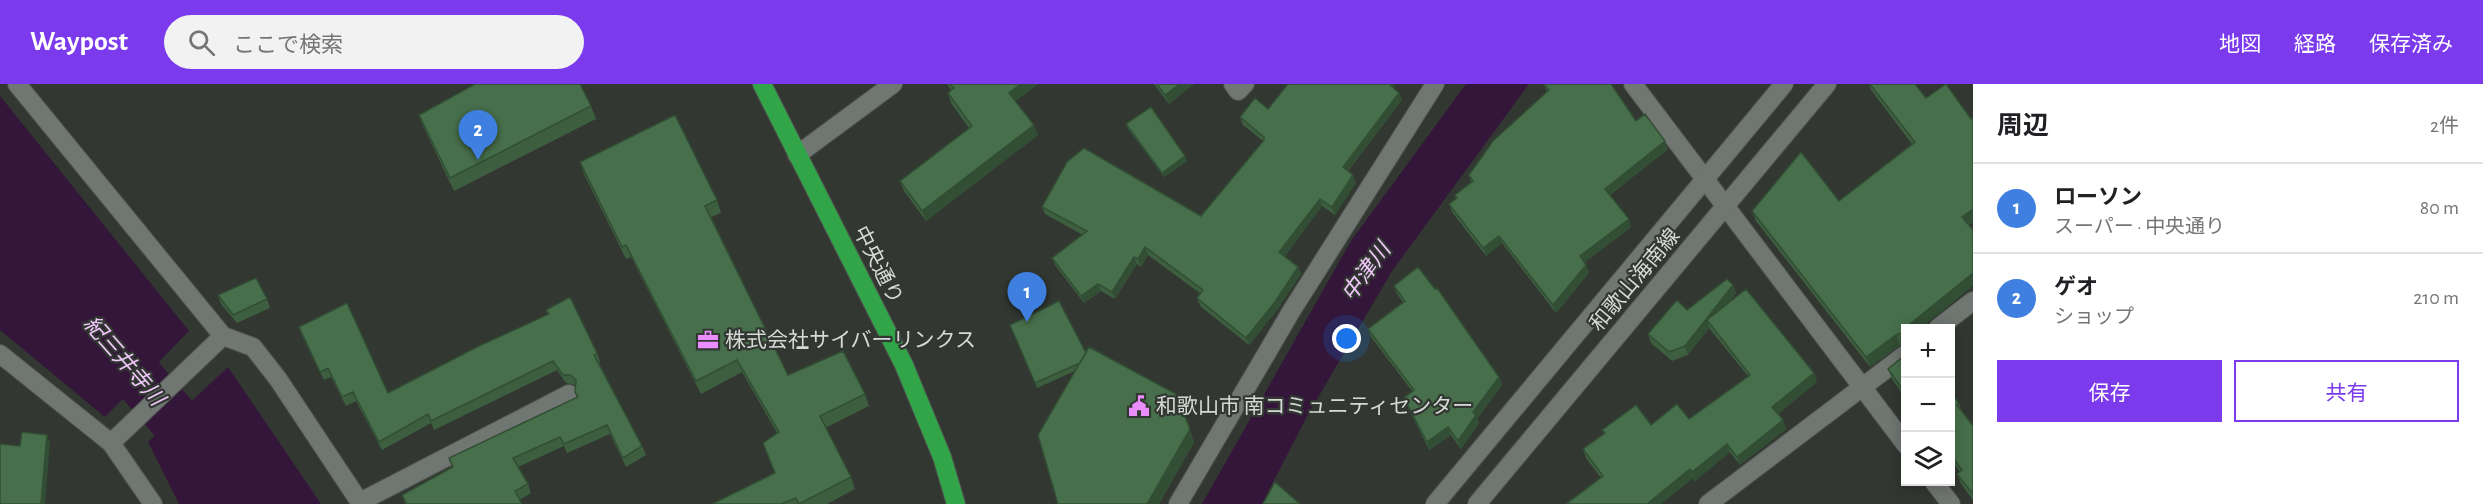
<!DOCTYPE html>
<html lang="ja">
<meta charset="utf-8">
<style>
:root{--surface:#fff;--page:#f2f2f2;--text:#202124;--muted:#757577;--line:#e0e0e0;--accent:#7c3aed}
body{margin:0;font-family:"Alegreya Sans","Noto Sans JP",sans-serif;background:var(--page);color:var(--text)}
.controls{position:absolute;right:18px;bottom:18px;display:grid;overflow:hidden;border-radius:0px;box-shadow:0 3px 15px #0003}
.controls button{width:54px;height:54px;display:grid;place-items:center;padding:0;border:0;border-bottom:2px solid var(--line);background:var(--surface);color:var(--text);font:30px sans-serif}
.you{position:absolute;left:1347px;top:255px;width:21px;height:21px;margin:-15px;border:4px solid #fff;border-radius:50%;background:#1a73e8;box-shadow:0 0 0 9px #1a73e833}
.badge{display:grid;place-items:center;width:39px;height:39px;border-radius:50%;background:var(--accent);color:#fff;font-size:20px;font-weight:700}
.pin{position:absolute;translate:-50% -50px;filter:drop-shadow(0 2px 3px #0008)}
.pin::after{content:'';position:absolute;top:32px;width:21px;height:18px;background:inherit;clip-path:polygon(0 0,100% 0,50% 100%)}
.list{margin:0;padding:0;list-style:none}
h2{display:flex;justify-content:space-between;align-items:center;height:78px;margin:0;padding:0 24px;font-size:26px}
h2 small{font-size:20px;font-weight:400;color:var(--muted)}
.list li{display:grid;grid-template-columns:39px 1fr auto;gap:18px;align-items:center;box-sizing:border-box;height:90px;padding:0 24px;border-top:2px solid var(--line)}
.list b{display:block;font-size:22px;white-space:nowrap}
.list p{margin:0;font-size:20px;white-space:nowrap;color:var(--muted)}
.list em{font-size:20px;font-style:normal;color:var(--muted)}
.actions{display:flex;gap:12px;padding:18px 24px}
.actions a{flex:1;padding:14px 0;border:2px solid var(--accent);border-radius:0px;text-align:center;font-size:21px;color:var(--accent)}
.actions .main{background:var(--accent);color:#fff}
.icon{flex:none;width:33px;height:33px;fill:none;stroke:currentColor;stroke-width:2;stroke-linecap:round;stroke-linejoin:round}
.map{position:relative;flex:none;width:1973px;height:420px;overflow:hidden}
header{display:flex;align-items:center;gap:36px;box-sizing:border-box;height:84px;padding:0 30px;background:var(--accent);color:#fff}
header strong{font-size:28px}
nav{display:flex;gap:33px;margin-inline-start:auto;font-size:21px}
.search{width:420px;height:54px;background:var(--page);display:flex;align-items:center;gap:15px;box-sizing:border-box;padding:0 21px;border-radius:33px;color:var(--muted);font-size:22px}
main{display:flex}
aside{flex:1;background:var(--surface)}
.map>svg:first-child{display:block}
</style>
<header>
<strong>Waypost</strong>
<div class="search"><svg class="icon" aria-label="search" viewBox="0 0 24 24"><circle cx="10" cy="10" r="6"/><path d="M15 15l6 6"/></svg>ここで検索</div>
<nav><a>地図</a><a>経路</a><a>保存済み</a></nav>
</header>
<main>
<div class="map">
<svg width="1973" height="420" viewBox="0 0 1973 420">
<rect width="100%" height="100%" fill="#323732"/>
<path fill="#331639" d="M 1466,0 L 1529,0 L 1392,187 L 1306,334 L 1262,420 L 1202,420 L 1351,157 Z
M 0,12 L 189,247 L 105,333 L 0,246 Z
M 228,283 L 321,420 L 179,420 L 148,358 Z"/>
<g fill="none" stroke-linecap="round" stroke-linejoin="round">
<path stroke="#331639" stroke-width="51" d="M 95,244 L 248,420"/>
<defs>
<path id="street" d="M 17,0 L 223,252 L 253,263 L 278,295 L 361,420
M 1233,0 L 1238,7 L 1245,0
M 1633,0 L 1906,361
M 797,71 L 893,0
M 1938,244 L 1973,217
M 0,270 L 111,359 L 153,420
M 111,359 L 223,252
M 1934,398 L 1951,420
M 360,418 L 569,310
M 1178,420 L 1292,226 L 1435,0
M 1708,420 L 1906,270"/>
<path id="secondary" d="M 1435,420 L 1784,0
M 1477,420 L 1827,0"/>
<path id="highway" d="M 762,0 L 904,281 L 942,373 L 956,420"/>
</defs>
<use href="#street" stroke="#4f534f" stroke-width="20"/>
<use href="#secondary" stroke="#4f534f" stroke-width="20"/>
<use href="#highway" stroke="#4f534f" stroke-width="20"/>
<use href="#street" stroke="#707671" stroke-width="18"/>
<use href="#secondary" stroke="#707671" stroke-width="18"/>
<use href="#highway" stroke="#32a549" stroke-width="18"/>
</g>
<path fill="#3d5f40" d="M 947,0 L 1038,0 L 1015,17 L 1038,51 L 926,137 L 904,107 L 900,97 L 969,44 L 951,19 L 948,9 L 951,6 Z
M 1154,0 L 1194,0 L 1169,20 Z
M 1544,0 L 1636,37 L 1668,65 L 1610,111 L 1631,143 L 1585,178 L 1589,189 L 1556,229 L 1502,159 L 1486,172 L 1452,128 L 1449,120 L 1456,115 L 1455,111 L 1471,98 L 1469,91 L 1547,8 Z
M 1869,0 L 1915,0 L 1973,138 L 1969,141 L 1905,244 L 1905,259 L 1900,261 L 1870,283 L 1756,137 L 1752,127 L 1839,117 L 1912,60 L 1871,6 Z
M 1395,3 L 1394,5 L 1399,9 L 1402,16 L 1348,87 L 1353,91 L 1356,98 L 1335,131 L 1322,122 L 1285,172 L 1298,183 L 1301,190 L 1277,226 L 1249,261 L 1200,222 L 1197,214 L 1201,210 L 1148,171 L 1141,183 L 1137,180 L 1115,215 L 1101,207 L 1084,219 L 1055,181 L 1052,174 L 1083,151 L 1045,130 L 1042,123 L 1201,132 L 1263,57 L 1243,41 L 1240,33 L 1268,25 Z
M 591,22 L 596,35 L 454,107 L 424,44 L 419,31 Z
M 1126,40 L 1185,72 L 1187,77 L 1164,93 L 1128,45 Z
M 580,78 L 717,116 L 721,129 L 711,133 L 788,291 L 865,310 L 869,322 L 825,344 L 851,393 L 855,405 L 827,420 L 712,420 L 775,389 L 777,349 L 742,288 L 701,310 L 631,173 L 626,175 L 584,90 Z
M 1733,201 L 1736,209 L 1729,218 L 1814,289 L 1817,298 L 1778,330 L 1783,336 L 1786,345 L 1740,381 L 1730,368 L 1695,397 L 1693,394 L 1661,420 L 1566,420 L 1601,394 L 1586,374 L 1583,365 L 1604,350 L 1602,346 L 1651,341 L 1689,335 L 1748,292 L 1709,244 L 1688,271 L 1672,277 L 1651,259 L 1648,250 L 1687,226 Z
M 1394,202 L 1499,293 L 1502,301 L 1477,335 L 1479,339 L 1461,365 L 1451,351 L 1429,366 L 1407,321 L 1404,314 L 1412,307 L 1371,253 L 1368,245 L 1403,218 L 1397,210 Z
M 218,211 L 267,215 L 270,224 L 237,239 L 221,220 Z
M 546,226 L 597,269 L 600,278 L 599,279 L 642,362 L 646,371 L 626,383 L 610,350 L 567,369 L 564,362 L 518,383 L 528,400 L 531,409 L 519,416 L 522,420 L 405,420 L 402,411 L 452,384 L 449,374 L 577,314 L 575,308 L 575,301 L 566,299 L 557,286 L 434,346 L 431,339 L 382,366 L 356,317 L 346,322 L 331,293 L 324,296 L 302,252 L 299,243 L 388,309 L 548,231 Z
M 1012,246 L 1086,269 L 1194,358 L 1159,420 L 1058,420 L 1075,287 L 1037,304 Z
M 1905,271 L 1905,314 L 1892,295 L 1888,285 Z
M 1950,307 L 1959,319 L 1962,328 L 1973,342 L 1973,416 L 1961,400 L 1957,390 L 1960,388 L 1950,375 Z"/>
<path fill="#324e34" d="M 1021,0 L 1038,0 L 1013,19 L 1009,9 Z
M 1180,0 L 1194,0 L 1169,20 L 1165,11 Z
M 1389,0 L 1394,0 L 1395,3 L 1391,8 Z
M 1399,9 L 1402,16 L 1345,90 L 1343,83 Z
M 1034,41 L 1038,51 L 926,137 L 922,127 Z
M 1665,57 L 1668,65 L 1608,112 L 1605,105 Z
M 1185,72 L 1187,77 L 1164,93 L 1162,89 Z
M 1353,91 L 1356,98 L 1335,131 L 1332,123 Z
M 1320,115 L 1322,122 L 1282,176 L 1279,168 Z
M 1973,125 L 1973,138 L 1966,143 L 1962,133 Z
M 1629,135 L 1631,143 L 1582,180 L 1580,172 Z
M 1499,152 L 1502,159 L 1486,172 L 1483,164 Z
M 1145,163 L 1148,171 L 1141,183 L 1138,175 Z
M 1134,173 L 1137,180 L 1115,215 L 1112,208 Z
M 1586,181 L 1589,189 L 1556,229 L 1553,221 Z
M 1298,183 L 1301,190 L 1277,226 L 1249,261 L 1246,254 Z
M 1973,189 L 1973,202 L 1921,244 L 1906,244 Z
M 1098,200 L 1101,207 L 1084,219 L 1081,212 Z
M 1733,201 L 1736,209 L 1711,242 L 1707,236 L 1709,244 L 1688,271 L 1685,262 Z
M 1896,251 L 1900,261 L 1870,283 L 1866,273 Z
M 1814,289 L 1817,298 L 1776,331 L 1772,323 Z
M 1499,293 L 1502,301 L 1477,335 L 1479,339 L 1461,365 L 1458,357 L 1473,328 Z
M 1783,336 L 1786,345 L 1740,381 L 1737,373 Z
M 1448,343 L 1451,351 L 1429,366 L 1427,358 Z
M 1190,345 L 1194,358 L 1159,420 L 1147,420 Z
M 47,351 L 50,359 L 45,420 L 41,420 Z
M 1727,360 L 1730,368 L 1695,397 L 1692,388 Z
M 1690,385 L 1693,394 L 1661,420 L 1647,420 Z"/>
<path fill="#476f4b" stroke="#324e34" stroke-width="1.5" d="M 475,0 L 580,0 L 591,22 L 450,94 L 419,31 Z
M 950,0 L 1021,0 L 1009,9 L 1034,41 L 922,127 L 900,97 L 972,42 L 948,9 L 954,4 Z
M 1157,0 L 1180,0 L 1165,11 Z
M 1288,0 L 1389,0 L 1399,9 L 1343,83 L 1353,91 L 1332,123 L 1320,115 L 1279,168 L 1298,183 L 1275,218 L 1246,254 L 1197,214 L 1203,206 L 1145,163 L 1138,175 L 1134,173 L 1112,208 L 1098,200 L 1081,212 L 1052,174 L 1087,147 L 1042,123 L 1067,78 L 1084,64 L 1201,132 L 1264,56 L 1264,53 L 1240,33 L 1255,14 L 1268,25 Z
M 1544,0 L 1611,0 L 1636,37 L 1645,30 L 1665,57 L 1605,105 L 1629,135 L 1580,172 L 1586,181 L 1553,221 L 1499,152 L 1483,164 L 1449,120 L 1457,114 L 1455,111 L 1473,97 L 1469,91 L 1493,57 L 1549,6 Z
M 1870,0 L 1915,0 L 1926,14 L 1946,0 L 1971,35 L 1973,33 L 1973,125 L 1962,133 L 1973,146 L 1973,189 L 1905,244 L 1905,251 L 1902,249 L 1896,251 L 1866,273 L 1752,127 L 1801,68 L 1839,117 L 1915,58 Z
M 1151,23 L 1185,72 L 1162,89 L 1126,40 Z
M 675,31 L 717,116 L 705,122 L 788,291 L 843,267 L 865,310 L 820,332 L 851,393 L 799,420 L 796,414 L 781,420 L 712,420 L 775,389 L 763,359 L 779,348 L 737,276 L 696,297 L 626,161 L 622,163 L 580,78 Z
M 1418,183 L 1435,205 L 1437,204 L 1499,293 L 1473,328 L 1476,331 L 1458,357 L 1448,343 L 1427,358 L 1404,314 L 1414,306 L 1368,245 L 1405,217 L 1394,202 Z
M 256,194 L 267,215 L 233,231 L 218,211 Z
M 1727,195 L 1733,201 L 1685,262 L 1669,268 L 1648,250 L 1677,216 L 1687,226 Z
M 1746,205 L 1814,289 L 1772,323 L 1783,336 L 1737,373 L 1727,360 L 1692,388 L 1690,385 L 1647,420 L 1566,420 L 1603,392 L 1583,365 L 1605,349 L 1602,346 L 1636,321 L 1651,341 L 1677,320 L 1689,335 L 1750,291 L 1707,236 Z
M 570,213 L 597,269 L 594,271 L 642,362 L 623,374 L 607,341 L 564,360 L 560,353 L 513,374 L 528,400 L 515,407 L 522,420 L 407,420 L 402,411 L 453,383 L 449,374 L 578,313 L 575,308 L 576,296 L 571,291 L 563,291 L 553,277 L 431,337 L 428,330 L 379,358 L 353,308 L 342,313 L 328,284 L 320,288 L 299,243 L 347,219 L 388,309 L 479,262 L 549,230 L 546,226 Z
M 1059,217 L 1086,269 L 1080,279 L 1035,299 L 1010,241 Z
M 1089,263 L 1176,310 L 1190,345 L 1147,420 L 1058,420 L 1038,351 Z
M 1905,271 L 1905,309 L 1888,285 Z
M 1950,307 L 1959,319 L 1957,321 L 1973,342 L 1973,410 L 1957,390 L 1962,386 L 1950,370 Z
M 22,348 L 47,351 L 41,420 L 0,420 L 0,360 L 20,362 Z
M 1275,398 L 1300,420 L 1263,420 Z"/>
<defs>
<symbol id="office-bare" viewBox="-9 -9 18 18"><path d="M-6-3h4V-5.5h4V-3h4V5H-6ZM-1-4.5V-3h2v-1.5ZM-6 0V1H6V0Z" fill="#ea8dfd" stroke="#323732" stroke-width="2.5" paint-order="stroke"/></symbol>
<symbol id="civic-bare" viewBox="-9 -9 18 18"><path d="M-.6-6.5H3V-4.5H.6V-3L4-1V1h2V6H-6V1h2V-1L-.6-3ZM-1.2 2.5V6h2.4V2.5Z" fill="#ea8dfd" stroke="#323732" stroke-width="2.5" paint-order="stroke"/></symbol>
</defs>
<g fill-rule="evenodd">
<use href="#office-bare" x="693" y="241" width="30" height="30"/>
<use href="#civic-bare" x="1124" y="307" width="30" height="30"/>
</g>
<g text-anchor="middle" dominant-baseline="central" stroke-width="4.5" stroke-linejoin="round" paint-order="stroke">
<g font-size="21" fill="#d6dad7" stroke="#323732">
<text transform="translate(878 181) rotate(63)">中央通り</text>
<text transform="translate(1635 196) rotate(-50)">和歌山海南線</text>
</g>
<g font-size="21" fill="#d6dad7" stroke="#323732" text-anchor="start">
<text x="725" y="256">株式会社サイバーリンクス</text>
<text x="1156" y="322">和歌山市 南コミュニティセンター</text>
</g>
<g font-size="22" font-style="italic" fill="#f2c8fb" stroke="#323732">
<text transform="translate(1366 188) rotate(-54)">中津川</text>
<text transform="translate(124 277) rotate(49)">紀三井寺川</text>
</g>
</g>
</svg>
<div class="controls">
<button>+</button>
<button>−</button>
<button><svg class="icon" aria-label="layers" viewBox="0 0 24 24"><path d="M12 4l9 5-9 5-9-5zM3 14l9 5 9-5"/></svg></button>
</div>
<div class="you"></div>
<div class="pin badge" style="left:1027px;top:238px;background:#3f7fe0">1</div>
<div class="pin badge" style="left:478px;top:76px;background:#3f7fe0">2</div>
</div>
<aside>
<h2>周辺<small>2件</small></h2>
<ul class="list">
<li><span class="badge" style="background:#3f7fe0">1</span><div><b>ローソン</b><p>スーパー · 中央通り</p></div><em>80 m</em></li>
<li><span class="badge" style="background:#3f7fe0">2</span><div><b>ゲオ</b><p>ショップ</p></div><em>210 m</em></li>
</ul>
<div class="actions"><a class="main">保存</a><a>共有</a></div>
</aside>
</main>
